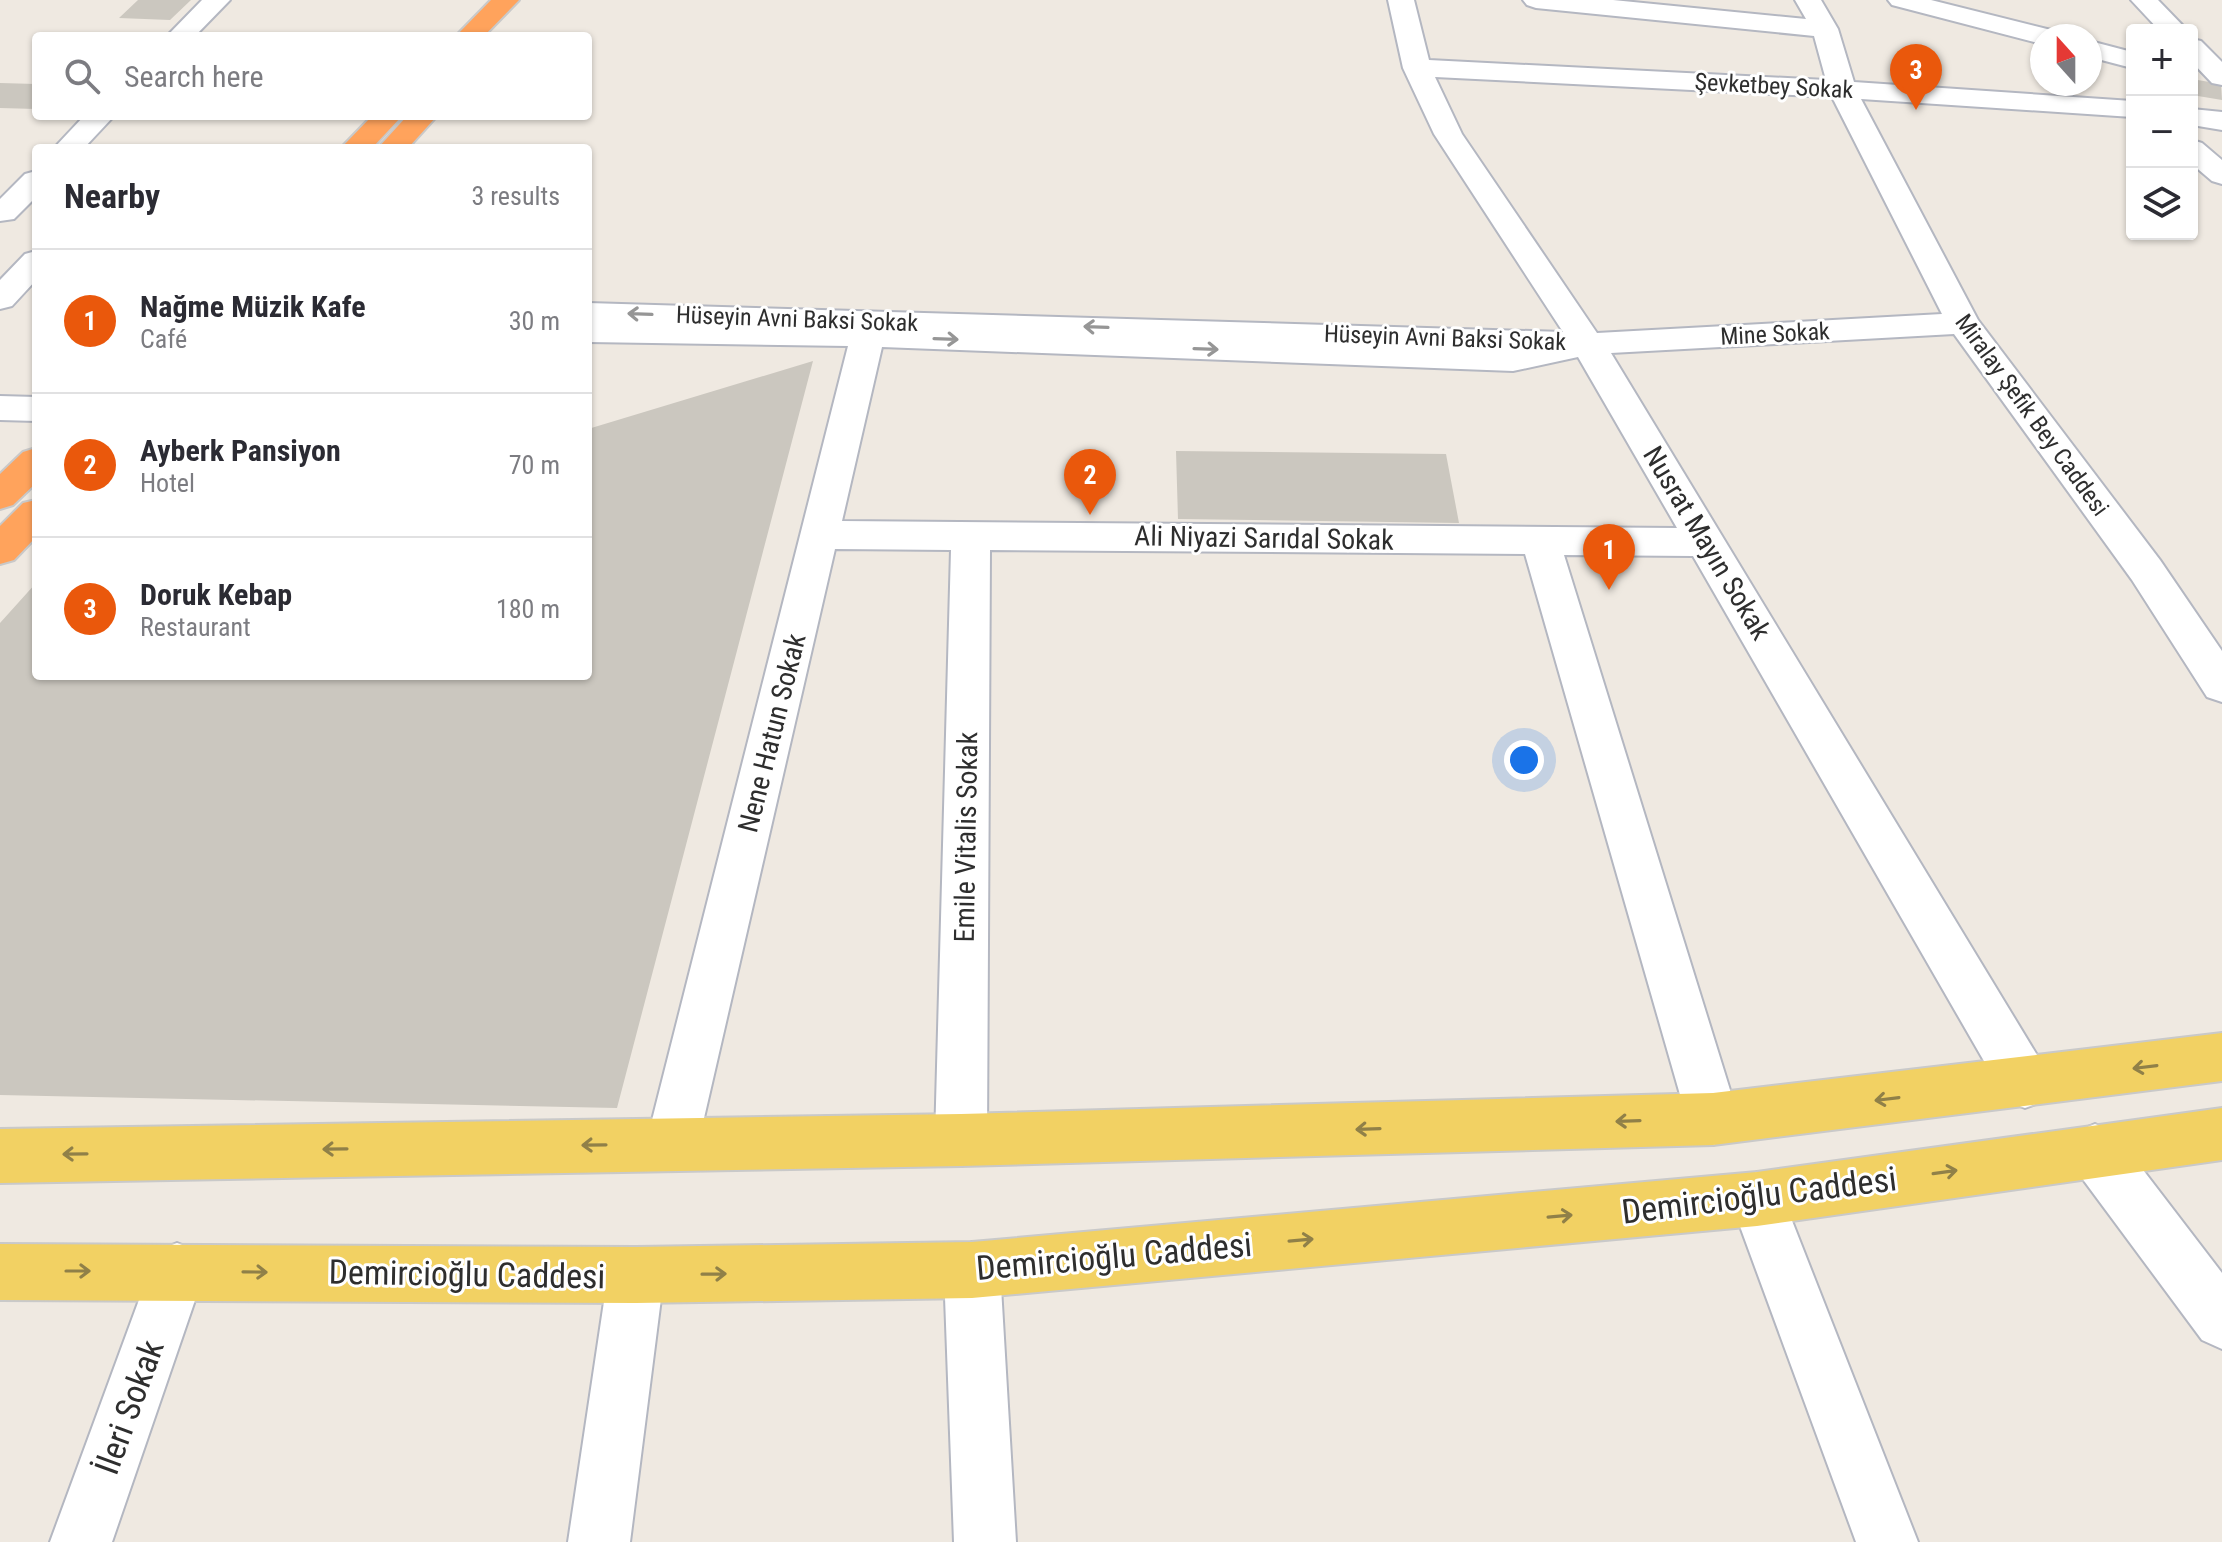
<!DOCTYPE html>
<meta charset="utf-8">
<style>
:root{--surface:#fff;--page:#f7f7f7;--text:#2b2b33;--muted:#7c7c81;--line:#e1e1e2;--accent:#ea580c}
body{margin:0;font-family:"Roboto Condensed",sans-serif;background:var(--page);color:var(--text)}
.controls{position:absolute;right:24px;top:24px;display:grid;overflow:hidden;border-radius:8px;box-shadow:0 2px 6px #0004}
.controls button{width:72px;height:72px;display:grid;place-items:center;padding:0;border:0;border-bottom:2px solid var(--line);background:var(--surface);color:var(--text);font:40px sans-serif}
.compass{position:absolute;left:2030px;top:24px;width:72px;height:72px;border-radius:50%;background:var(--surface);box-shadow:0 2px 6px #0004;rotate:339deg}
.you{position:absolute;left:1524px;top:760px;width:28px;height:28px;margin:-20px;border:6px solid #fff;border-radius:50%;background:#1a73e8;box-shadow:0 0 0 12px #1a73e833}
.badge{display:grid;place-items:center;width:52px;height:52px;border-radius:50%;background:var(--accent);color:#fff;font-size:26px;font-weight:700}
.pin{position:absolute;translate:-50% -66px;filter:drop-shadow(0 2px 4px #0008)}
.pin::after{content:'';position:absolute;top:42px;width:28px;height:24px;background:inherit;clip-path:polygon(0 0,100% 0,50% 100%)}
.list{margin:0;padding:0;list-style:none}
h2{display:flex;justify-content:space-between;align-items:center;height:104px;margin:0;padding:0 32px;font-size:34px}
h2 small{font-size:26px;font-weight:400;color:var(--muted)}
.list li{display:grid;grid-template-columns:52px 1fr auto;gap:24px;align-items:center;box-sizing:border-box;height:144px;padding:0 32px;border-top:2px solid var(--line)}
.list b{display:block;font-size:30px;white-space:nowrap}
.list p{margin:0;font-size:26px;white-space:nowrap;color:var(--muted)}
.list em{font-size:26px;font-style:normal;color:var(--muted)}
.icon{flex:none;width:44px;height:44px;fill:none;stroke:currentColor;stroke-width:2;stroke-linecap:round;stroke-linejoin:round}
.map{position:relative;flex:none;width:2222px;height:1542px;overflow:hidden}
.search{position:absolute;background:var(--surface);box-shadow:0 2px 6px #0004;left:32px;top:32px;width:560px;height:88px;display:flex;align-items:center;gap:20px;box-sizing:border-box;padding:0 28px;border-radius:8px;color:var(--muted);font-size:30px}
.panel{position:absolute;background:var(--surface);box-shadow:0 2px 6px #0004;left:32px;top:144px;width:560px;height:536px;border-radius:8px}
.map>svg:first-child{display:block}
</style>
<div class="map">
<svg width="2222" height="1542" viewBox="0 0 2222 1542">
<rect width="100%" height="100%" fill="#efe9e1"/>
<path fill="#cbc7bf" d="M 138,0 L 191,0 L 170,20 L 119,18 Z
M 2192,79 L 2221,84 L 2222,100 L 2192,95 Z
M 0,83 L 36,84 L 36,109 L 0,108 Z
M 813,361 L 617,1108 L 0,1095 L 0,623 L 36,583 L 36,676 L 588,676 L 588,429 Z
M 1176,451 L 1446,454 L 1459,523 L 1178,519 Z"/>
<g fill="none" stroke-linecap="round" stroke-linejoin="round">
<defs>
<path id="minor" d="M 202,0 L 230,0 L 195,36 L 167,36 Z
M 1388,0 L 1414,0 L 1429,60 L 1826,80 L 1814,36 L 1536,8 L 1527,5 L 1523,0 L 1613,0 L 1806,19 L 1795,0 L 1821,0 L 1838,29 L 1854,82 L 2132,101 L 2132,117 L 1861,99 L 1978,320 L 2160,560 L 2222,651 L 2222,702 L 2207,697 L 2132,580 L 1954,334 L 1611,353 L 2043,1065 L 2051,1083 L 2043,1101 L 2025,1108 L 2007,1101 L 1693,556 L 1564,555 L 1739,1119 L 1732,1137 L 1713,1145 L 1694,1137 L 1687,1119 L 1525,554 L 990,550 L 987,1140 L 980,1159 L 961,1166 L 942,1159 L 935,1140 L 951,550 L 835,549 L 698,1144 L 691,1163 L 672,1170 L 653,1163 L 646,1144 L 848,346 L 588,342 L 588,303 L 1563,332 L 1434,134 L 1403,68 ZM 1435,77 L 1832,97 L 1942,314 L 1597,333 L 1462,134 ZM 882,347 L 1513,371 L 1578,357 L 1677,528 L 842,521 Z
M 1888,0 L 1931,0 L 2051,30 L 2055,36 L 2042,36 L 2042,44 L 1892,5 Z
M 2131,0 L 2158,0 L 2187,30 L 2159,30 Z
M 2192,39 L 2201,41 L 2222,62 L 2222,85 L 2212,83 L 2192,62 Z
M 2090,41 L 2132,52 L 2132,68 L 2090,57 Z
M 2192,109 L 2222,112 L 2222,130 L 2192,125 Z
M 84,116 L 114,116 L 84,148 L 54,148 Z
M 2192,140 L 2202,143 L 2222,160 L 2222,184 L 2212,181 L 2192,164 Z
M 36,171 L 36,197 L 14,219 L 0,221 L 0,199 L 25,174 Z
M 36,251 L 36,280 L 12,306 L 0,309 L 0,280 L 25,254 Z
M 0,396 L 36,397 L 36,421 L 0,420 Z
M 2095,1124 L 2114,1132 L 2222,1273 L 2222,1349 L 2202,1340 L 2076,1170 L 2068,1151 L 2076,1132 Z
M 1757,1172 L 1776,1180 L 1918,1542 L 1856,1542 L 1730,1199 L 1738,1180 Z
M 972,1242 L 992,1250 L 1000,1270 L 1016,1542 L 954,1542 L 944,1270 L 952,1250 Z
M 177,1243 L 197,1251 L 205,1271 L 112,1542 L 50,1542 L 157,1251 Z
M 636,1247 L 656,1255 L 664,1275 L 630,1542 L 568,1542 L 608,1275 L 616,1255 Z"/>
<path id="major" d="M 2222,1033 L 2222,1081 L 1713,1145 L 961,1166 L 0,1183 L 0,1129 L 961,1114 L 1713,1093 Z
M 2222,1108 L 2222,1160 L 1757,1226 L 972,1298 L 636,1303 L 0,1300 L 0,1244 L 636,1247 L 972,1242 L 1757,1172 Z"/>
<path id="highway" d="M 491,0 L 519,0 L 484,36 L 456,36 Z
M 372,116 L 402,116 L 372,148 L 341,148 Z
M 407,116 L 437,116 L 408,148 L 378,148 Z
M 36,448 L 36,483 L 13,505 L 0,509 L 0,474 L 23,452 Z
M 36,500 L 36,537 L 14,560 L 0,564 L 0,526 L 23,503 Z"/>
</defs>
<use href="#minor" stroke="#b4b7c1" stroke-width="4"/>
<use href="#major" stroke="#c9c9c9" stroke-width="4"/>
<use href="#highway" stroke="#c9c9c9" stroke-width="4"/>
<use href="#minor" fill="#fff" fill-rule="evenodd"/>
<use href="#major" fill="#f2d163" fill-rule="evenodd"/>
<use href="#highway" fill="#ffa35c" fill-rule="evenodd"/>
</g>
<defs><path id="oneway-shaft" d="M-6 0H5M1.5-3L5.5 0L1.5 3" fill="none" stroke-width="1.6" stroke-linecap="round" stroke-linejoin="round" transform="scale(2)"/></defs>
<g stroke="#969696">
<use href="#oneway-shaft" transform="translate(640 314) rotate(-178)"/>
<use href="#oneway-shaft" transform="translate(1096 327) rotate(-178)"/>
<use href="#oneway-shaft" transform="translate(946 339) rotate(2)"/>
<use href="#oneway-shaft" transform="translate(1206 349) rotate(2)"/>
</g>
<g stroke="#908048">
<use href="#oneway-shaft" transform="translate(2145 1067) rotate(173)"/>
<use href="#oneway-shaft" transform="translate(1887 1099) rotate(173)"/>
<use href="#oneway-shaft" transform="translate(1628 1121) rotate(178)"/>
<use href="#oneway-shaft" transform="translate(1368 1129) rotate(178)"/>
<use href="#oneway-shaft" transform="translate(594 1145) rotate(179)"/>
<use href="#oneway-shaft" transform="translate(335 1149) rotate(179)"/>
<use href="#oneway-shaft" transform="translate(75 1154) rotate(179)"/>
<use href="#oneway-shaft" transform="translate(1945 1172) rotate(-8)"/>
<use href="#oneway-shaft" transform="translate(1560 1216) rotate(-5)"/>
<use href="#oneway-shaft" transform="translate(1301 1240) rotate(-5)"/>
<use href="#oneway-shaft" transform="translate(78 1271)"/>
<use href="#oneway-shaft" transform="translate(255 1272) rotate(1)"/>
<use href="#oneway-shaft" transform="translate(714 1274) rotate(-1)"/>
</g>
<g text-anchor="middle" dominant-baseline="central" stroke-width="6" stroke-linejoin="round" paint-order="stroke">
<g font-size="24" fill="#2e2e2e" stroke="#fff">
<text transform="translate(1774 86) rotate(3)">Şevketbey Sokak</text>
<text transform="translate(797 319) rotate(2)">Hüseyin Avni Baksi Sokak</text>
<text transform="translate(1775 334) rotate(-3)">Mine Sokak</text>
<text transform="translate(1445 338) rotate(2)">Hüseyin Avni Baksi Sokak</text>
<text transform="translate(2032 415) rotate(54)">Miralay Şefik Bey Caddesi</text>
</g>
<g font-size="28" fill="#2e2e2e" stroke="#fff">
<text transform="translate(1264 538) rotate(1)">Ali Niyazi Sarıdal Sokak</text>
<text transform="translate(1707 543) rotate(59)">Nusrat Mayın Sokak</text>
<text transform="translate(772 733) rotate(-76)">Nene Hatun Sokak</text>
<text transform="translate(966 837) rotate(-89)">Emile Vitalis Sokak</text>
</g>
<g font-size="34" fill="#2e2e2e" stroke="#fff">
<text transform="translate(1759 1195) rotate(-7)">Demircioğlu Caddesi</text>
<text transform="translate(1114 1256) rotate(-5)">Demircioğlu Caddesi</text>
<text transform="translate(467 1274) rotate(1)">Demircioğlu Caddesi</text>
<text transform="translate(129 1407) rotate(-70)">İleri Sokak</text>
</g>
</g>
</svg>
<div class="controls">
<button>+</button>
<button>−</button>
<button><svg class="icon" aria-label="layers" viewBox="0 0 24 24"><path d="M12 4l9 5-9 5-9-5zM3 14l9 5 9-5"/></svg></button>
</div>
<svg class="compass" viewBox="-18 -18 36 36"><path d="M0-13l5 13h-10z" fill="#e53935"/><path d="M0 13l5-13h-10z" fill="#7c7c81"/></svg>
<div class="you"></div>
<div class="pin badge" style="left:1609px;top:590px">1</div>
<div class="pin badge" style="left:1090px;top:515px">2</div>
<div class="pin badge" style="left:1916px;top:110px">3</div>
<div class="search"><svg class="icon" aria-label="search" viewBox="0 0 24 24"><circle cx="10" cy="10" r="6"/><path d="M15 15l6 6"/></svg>Search here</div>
<section class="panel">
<h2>Nearby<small>3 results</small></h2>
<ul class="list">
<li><span class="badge">1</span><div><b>Nağme Müzik Kafe</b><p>Café</p></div><em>30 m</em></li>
<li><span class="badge">2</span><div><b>Ayberk Pansiyon</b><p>Hotel</p></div><em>70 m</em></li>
<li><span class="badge">3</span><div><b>Doruk Kebap</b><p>Restaurant</p></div><em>180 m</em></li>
</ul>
</section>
</div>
